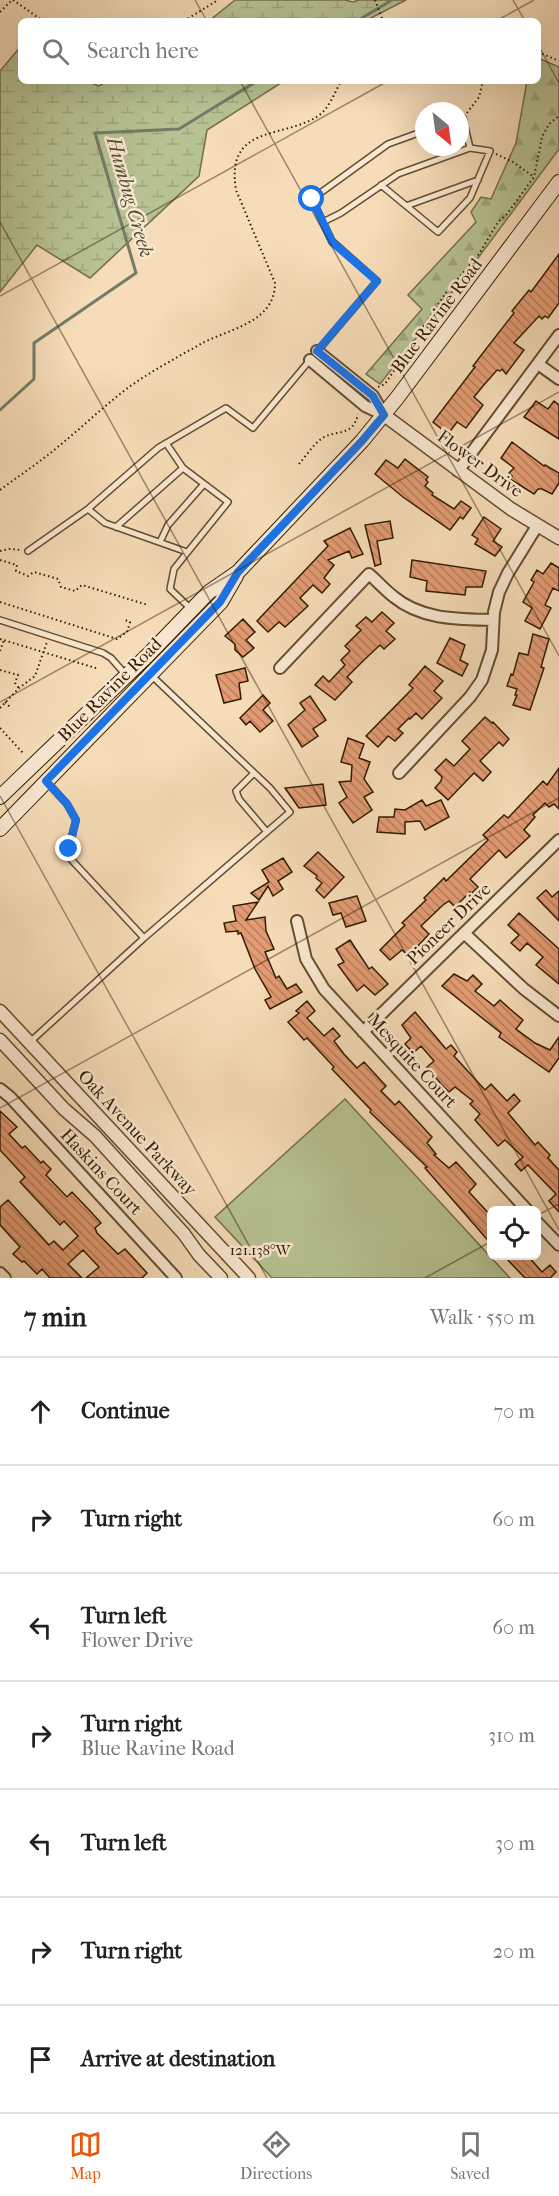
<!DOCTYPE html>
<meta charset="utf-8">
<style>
:root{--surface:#fff;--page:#f2f2f2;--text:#222;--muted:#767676;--line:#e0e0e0;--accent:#ea580c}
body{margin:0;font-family:"IM FELL French Canon",serif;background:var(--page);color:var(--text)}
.controls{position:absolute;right:18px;bottom:18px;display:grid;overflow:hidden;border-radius:9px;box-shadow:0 6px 24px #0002}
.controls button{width:54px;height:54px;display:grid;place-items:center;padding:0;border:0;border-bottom:2px solid var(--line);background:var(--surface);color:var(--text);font:30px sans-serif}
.compass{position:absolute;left:415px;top:102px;width:54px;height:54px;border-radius:50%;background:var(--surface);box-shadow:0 6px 24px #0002;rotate:151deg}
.stop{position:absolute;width:18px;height:18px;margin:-14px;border:4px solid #1a73e8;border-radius:50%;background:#fff}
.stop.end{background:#1a73e8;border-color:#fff;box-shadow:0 2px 6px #0008}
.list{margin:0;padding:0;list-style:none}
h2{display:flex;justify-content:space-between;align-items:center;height:78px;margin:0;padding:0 24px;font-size:26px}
h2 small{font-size:20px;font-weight:400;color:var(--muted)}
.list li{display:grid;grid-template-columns:39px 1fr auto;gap:18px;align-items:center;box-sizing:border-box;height:108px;padding:0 24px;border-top:2px solid var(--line)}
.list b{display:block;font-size:22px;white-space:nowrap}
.list p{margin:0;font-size:20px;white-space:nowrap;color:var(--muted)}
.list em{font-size:20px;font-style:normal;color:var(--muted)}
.icon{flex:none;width:33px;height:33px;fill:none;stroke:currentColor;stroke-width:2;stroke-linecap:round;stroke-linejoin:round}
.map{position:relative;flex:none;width:559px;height:1278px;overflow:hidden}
.search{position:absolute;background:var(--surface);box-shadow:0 6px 24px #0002;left:18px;right:18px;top:18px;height:66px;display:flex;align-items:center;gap:15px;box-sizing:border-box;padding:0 21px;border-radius:9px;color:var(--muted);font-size:22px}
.sheet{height:834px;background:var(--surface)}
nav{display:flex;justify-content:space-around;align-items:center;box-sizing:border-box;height:84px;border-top:2px solid var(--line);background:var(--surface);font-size:16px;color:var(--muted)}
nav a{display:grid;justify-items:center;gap:3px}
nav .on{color:var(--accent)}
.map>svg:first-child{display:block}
</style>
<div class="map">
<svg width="559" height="1278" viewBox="0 0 559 1278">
<defs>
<pattern id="forest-firs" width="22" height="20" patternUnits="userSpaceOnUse" patternTransform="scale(1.5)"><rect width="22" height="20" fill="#b7c293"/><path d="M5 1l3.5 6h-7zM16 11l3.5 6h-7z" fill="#9ea67d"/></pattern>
<pattern id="wetland-marsh" width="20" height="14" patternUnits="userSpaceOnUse" patternTransform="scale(1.5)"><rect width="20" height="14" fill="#b7c293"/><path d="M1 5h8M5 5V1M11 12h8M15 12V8" fill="none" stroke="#9ea67d"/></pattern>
<pattern id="building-back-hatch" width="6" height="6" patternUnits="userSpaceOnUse" patternTransform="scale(1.5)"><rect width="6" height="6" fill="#e39b73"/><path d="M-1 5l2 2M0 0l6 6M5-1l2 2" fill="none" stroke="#b97e5c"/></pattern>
</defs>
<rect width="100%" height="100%" fill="#f6dcb8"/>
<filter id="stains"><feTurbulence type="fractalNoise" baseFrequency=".00333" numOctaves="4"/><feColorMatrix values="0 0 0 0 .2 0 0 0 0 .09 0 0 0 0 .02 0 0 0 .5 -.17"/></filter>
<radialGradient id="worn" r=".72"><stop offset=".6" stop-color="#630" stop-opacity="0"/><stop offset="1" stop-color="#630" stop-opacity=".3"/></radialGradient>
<path fill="#b7c293" stroke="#746f4a" stroke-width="1.5" d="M 345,1099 L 510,1278 L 272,1278 L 215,1217 Z"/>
<path fill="url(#forest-firs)" stroke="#746f4a" stroke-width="1.5" d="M 538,58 L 559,67 L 559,149 L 458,285 L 380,384 L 366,374 L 422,309 L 408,295 L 476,222 L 471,212 L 481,197 L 491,199 L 516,143 L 527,81 L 538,81 Z"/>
<path fill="url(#wetland-marsh)" stroke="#746f4a" stroke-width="1.5" d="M 235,0 L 345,0 L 353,2 L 359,0 L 406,0 L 365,21 L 209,21 Z
M 21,46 L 21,81 L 86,81 L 99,86 L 108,81 L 284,81 L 207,130 L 199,176 L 90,278 L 37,245 L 0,292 L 0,71 Z"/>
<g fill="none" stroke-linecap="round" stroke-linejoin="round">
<path stroke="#727c68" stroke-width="3" d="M 357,21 L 392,0
M 0,410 L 34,379 L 34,343 L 136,273 L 95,133 L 179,129 L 257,81"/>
</g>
<path fill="url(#building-back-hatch)" stroke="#321c01" stroke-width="1.5" d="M 559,254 L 559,303 L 548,318 L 545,316 L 542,319 L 539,316 L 514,343 L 524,350 L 506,374 L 502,369 L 500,371 L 497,370 L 483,386 L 474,397 L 483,405 L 466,428 L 457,422 L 448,434 L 433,422 L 475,367 L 473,366 L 486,349 L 514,313 L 512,311 L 529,290 L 531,292 Z
M 536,401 L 548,409 L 554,401 L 559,405 L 559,439 L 524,417 Z
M 512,442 L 544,466 L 545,465 L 559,473 L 559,483 L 552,494 L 542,489 L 538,489 L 534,494 L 510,479 L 512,476 L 509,473 L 514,468 L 501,458 Z
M 405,459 L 428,477 L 426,480 L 428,482 L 425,486 L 433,493 L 432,495 L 454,509 L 461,501 L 471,508 L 463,519 L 460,517 L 450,530 L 403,497 L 375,474 L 386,460 L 398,468 Z
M 484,517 L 501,529 L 493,541 L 502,547 L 495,556 L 475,544 L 478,539 L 472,535 Z
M 390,521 L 393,538 L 377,541 L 381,564 L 375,566 L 365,525 Z
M 350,528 L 363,554 L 352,558 L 349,551 L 328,560 L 334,565 L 324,578 L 330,584 L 322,593 L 313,585 L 300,598 L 308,606 L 285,627 L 279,622 L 268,632 L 257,621 L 328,546 L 324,541 Z
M 412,560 L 486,571 L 482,587 L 466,587 L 465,595 L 426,591 L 427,581 L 410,577 Z
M 551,563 L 559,568 L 559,591 L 553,588 L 545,605 L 551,608 L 540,629 L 525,621 L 532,608 L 523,602 L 534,582 L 531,580 L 537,570 L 543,574 Z
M 382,612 L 394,623 L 386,631 L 395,639 L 384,649 L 380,645 L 364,660 L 347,677 L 352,682 L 335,700 L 315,685 L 323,676 L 329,682 L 345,665 L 341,660 L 350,651 L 345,646 L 361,630 L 356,626 L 366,617 L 372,622 Z
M 243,619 L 255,632 L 246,640 L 254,648 L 243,657 L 235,650 L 235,644 L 225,636 Z
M 533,634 L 549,639 L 541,667 L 544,668 L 530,710 L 513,705 L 517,695 L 515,695 L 517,689 L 507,686 L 511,674 L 513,675 L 519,653 L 528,655 Z
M 450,638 L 465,645 L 460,660 L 468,664 L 462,676 L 437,663 Z
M 425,666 L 443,681 L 434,691 L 442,698 L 422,719 L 416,713 L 410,719 L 409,718 L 398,729 L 403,733 L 395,741 L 388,736 L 378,747 L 366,736 L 413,688 L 409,685 Z
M 245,668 L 248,681 L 239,683 L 241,699 L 224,703 L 216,675 Z
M 263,695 L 270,703 L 263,710 L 273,721 L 260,732 L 250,721 L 246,725 L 240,718 Z
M 310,696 L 326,720 L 313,729 L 318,736 L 302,747 L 288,725 L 305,710 L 300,703 Z
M 485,717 L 492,723 L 493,722 L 509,739 L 503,746 L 499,742 L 480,761 L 491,772 L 483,781 L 474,773 L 448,800 L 435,788 L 441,781 L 442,777 L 435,770 L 446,759 L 454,766 L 470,749 L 462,741 Z
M 348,738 L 364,744 L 359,758 L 370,762 L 364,779 L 373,792 L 364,797 L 372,810 L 353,823 L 339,803 L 347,797 L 339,782 L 351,781 L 352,765 L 341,762 Z
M 559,768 L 559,809 L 554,804 L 549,807 L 545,803 L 533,815 L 535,817 L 524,830 L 530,836 L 506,858 L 499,850 L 470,879 L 478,887 L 471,894 L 470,892 L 455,907 L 449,901 L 443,905 L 421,926 L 429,934 L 417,947 L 408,955 L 402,950 L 390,960 L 380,950 L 405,925 L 402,923 L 426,900 L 424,898 L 444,878 L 446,881 L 488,840 L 483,835 L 504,815 L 508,818 L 543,781 L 547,785 Z
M 323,784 L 326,805 L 299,808 L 285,788 Z
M 422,800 L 426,806 L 441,800 L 449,817 L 425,830 L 420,821 L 405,822 L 405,834 L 377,832 L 379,817 L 394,817 L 395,809 L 405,810 Z
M 318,852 L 344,877 L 324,898 L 316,890 L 322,883 L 316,878 L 317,876 L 304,866 Z
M 283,858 L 292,872 L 278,881 L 283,889 L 273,896 L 268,886 L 259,900 L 251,893 L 269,882 L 262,870 Z
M 546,890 L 552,897 L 559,891 L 559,921 L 537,898 Z
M 357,896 L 366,921 L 346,927 L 341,913 L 333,915 L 329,903 Z
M 258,902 L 246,920 L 265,917 L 266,931 L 274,949 L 265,952 L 276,978 L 279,976 L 287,989 L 296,984 L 302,992 L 270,1009 L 265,1000 L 271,997 L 255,969 L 241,933 L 238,934 L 238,931 L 226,932 L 224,923 L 236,921 L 233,906 Z
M 519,913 L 559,949 L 559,984 L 536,965 L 543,957 L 527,943 L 520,951 L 511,943 L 519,935 L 508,925 Z
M 350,940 L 369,969 L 372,967 L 388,984 L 375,995 L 364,985 L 357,991 L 338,965 L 344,962 L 336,949 Z
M 454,974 L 467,981 L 473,975 L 482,984 L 475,991 L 494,1006 L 500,1000 L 510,1009 L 523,1020 L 516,1029 L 535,1043 L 550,1050 L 559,1037 L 559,1058 L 549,1072 L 499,1037 L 501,1033 L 442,986 Z
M 307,1001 L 315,1011 L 307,1018 L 324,1036 L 333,1028 L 340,1036 L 334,1041 L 344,1054 L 357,1068 L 364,1062 L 386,1086 L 381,1091 L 395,1105 L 399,1101 L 432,1137 L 427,1143 L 436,1154 L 434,1155 L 449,1168 L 456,1162 L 476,1184 L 469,1192 L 492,1217 L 492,1245 L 425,1168 L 427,1167 L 370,1112 L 371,1110 L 332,1069 L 334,1067 L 307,1038 L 304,1040 L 288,1022 L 299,1013 L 296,1011 Z
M 415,1012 L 446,1049 L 451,1045 L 457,1052 L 454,1056 L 485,1090 L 491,1084 L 507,1101 L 514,1094 L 520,1101 L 508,1113 L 535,1145 L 538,1142 L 550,1155 L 548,1158 L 559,1170 L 559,1212 L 549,1201 L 556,1194 L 528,1165 L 521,1171 L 515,1164 L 523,1157 L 505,1140 L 498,1146 L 475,1120 L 480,1114 L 470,1104 L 473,1101 L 455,1087 L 449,1092 L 441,1084 L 427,1067 L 434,1061 L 421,1046 L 413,1053 L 405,1044 L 411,1038 L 402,1025 Z
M 0,1111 L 17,1127 L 9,1134 L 22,1148 L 25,1146 L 41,1163 L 43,1161 L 51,1169 L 46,1175 L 67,1197 L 72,1192 L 91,1212 L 101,1223 L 95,1228 L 97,1233 L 118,1254 L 125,1249 L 147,1273 L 142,1278 L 86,1278 L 99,1267 L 83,1250 L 68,1264 L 82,1278 L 50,1278 L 42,1269 L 37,1274 L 24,1261 L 22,1262 L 13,1254 L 20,1247 L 0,1225 L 0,1207 L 8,1200 L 49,1245 L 54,1241 L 63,1250 L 78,1236 L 64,1221 L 60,1225 L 20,1182 L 25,1177 L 0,1150 Z
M 504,1256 L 528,1256 L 542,1272 L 550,1265 L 556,1272 L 550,1278 L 525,1278 Z"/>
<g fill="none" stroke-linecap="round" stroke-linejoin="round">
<defs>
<path id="service" d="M 381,185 L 438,232 L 470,198 L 490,151 L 470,148
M 406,206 L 478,180
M 323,222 L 341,213 L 398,174 L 470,148 L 463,118 L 460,119
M 316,353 L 377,281 L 332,241 L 312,199 L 388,144 L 424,131
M 183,468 L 228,502 L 174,569 L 170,589 L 191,609
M 88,509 L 105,523 L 187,552
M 116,527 L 183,468 L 166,443
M 160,542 L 168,525 L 204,484
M 28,551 L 88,509 L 158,448 L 226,408 L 253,428 L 310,360
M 0,620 L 103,653 L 111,658 L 125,674
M 254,773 L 236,791 L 239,799 L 267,832
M 47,782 L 67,804 L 76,820 L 67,855 L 144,938 L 290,812 L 270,788 L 151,675
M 30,1042 L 144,938"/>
<path id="minor" d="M 317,351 L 373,396 L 384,415
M 310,360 L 365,406 L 384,415
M 538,364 L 559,379
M 458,471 L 559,335
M 280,668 L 369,574 C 377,581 385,590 394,597 C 422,620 459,619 493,620
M 399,773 L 470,697 L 482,680 L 492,650 L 494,612 L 499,592 L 508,573 L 537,526
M 297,921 L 306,959 L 324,989 L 527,1210
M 464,933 L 524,989 L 559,1016
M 363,1032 L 559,840
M 0,1089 L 10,1097 L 176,1278
M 536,1221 L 559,1245
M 0,1273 L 5,1278"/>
<path id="tertiary" d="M 384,415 L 511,509 L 559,538
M 0,1011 L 249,1278
M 0,1040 L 64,1109 L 95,1136 L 184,1234 L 199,1255 L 221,1278"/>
<path id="secondary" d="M 0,797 L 148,655 L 209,592 L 238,572 L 362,441 L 397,398 L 559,182
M 0,829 L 221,602 L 236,576"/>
</defs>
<use href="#service" stroke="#634c2f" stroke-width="8"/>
<use href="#minor" stroke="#634c2f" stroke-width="14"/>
<use href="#tertiary" stroke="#634c2f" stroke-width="15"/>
<use href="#secondary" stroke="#321c01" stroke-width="16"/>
<path stroke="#321c01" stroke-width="2" stroke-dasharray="1.5 3" stroke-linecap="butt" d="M 13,0 L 43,21
M 375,0 L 383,21
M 0,12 L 12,0
M 184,21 L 218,0
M 538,52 L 559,61
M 467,113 L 479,97 L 483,81
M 496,154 L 513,162 L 534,177
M 378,387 L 385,384 L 445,294 L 479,254 L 498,222 L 507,214 L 534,177 L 542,137 L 549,124 L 559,116
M 299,464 C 306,456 313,445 321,439 C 334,429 353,438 358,414
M 0,490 C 20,475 40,462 59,446 C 81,428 102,408 125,390 C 148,373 174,359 199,345 C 226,329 275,324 275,283 L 236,190 C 225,124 283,139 318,116 C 329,109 335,92 341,81
M 0,551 L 9,549 L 21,550
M 0,560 L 17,565 L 16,571 L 28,576 L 34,572 L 58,579 L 61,587 L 75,591 L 82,585 L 148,605
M 0,602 L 117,639 L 127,632 L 130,622 L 125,620
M 0,639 L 99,669
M 0,651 L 4,640
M 0,670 L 18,675 L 15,683 L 19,688
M 5,702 L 11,708
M 0,708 L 19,688 L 35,676 L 47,642
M 0,728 L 23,753"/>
<use href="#service" stroke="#f9e8d1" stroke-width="5"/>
<use href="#minor" stroke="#f9e8d1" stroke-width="10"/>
<use href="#tertiary" stroke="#f9e8d1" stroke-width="12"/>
<use href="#secondary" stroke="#f9e8d1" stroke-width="14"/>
</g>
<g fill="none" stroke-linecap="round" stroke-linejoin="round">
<path stroke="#1a73e8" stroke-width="8" d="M 69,849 L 76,820 L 67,804 L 46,781 L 220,602 L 238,572 L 362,441 L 384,415 L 373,396 L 317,351 L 377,281 L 332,242 L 312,199"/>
</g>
<path fill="none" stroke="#321c01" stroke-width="1.5" stroke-opacity="0.45" d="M 195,0 L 207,21M 513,0 L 525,21M 496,21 L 534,0M 538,45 L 559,83M 240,81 L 559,656M 0,222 L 559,1230M 0,296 L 388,81M 0,702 L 559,392M 0,796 L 267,1278M 0,1108 L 559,798M 536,1216 L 559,1204M 425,1278 L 492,1241"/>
<g text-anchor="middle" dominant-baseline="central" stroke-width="5" stroke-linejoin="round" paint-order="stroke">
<g font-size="18" fill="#321c01" stroke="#f9e8d1">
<text transform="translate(437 316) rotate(-53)">Blue Ravine Road</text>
<text transform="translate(480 464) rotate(36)">Flower Drive</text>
<text transform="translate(110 690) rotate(-45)">Blue Ravine Road</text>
<text transform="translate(449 924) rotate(-44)">Pioneer Drive</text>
<text transform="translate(412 1061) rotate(47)">Mesquite Court</text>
<text transform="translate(137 1133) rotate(47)">Oak Avenue Parkway</text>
<text transform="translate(101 1172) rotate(47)">Haskins Court</text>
</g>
<g font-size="20" font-style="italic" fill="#524c35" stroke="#f9e8d1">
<text transform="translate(130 197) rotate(74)">Humbug Creek</text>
</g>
</g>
<g font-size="15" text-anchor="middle" fill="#321c01" stroke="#f9e8d1" stroke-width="5" stroke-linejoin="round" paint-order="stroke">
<text x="260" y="1255">121.138°W</text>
</g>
<rect width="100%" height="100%" filter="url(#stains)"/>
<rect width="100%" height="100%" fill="url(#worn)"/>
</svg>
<div class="controls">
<button><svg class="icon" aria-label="locate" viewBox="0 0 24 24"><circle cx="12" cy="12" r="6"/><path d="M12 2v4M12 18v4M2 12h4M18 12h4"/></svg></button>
</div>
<svg class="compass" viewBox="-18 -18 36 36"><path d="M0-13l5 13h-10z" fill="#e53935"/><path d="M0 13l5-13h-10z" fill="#767676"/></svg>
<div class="stop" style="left:312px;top:199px"></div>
<div class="stop end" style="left:69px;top:849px"></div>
<div class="search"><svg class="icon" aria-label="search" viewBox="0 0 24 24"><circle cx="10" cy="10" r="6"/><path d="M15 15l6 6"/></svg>Search here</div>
</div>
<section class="sheet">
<h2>7 min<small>Walk · 550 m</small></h2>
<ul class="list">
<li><svg class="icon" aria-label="ahead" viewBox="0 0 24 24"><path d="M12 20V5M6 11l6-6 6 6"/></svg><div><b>Continue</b></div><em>70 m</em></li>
<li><svg class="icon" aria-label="right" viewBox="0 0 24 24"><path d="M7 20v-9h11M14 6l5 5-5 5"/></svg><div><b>Turn right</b></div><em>60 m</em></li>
<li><svg class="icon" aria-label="left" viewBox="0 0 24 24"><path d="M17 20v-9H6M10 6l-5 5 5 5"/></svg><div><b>Turn left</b><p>Flower Drive</p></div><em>60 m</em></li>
<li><svg class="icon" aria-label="right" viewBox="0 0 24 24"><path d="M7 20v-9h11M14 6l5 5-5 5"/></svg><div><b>Turn right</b><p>Blue Ravine Road</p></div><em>310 m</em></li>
<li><svg class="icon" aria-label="left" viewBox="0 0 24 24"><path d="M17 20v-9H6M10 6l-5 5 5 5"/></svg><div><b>Turn left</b></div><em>30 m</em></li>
<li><svg class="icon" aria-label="right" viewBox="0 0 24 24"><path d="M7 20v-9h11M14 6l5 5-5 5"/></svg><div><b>Turn right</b></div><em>20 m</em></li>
<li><svg class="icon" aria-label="arrive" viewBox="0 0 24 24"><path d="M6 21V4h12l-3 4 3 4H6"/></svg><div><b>Arrive at destination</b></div></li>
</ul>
</section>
<nav>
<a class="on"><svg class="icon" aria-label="map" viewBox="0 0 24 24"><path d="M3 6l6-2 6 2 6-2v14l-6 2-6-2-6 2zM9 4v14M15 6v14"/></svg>Map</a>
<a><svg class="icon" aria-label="directions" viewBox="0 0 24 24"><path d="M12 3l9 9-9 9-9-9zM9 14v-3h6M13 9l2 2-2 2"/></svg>Directions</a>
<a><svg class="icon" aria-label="saved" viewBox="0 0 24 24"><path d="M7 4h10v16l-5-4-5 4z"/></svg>Saved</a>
</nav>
